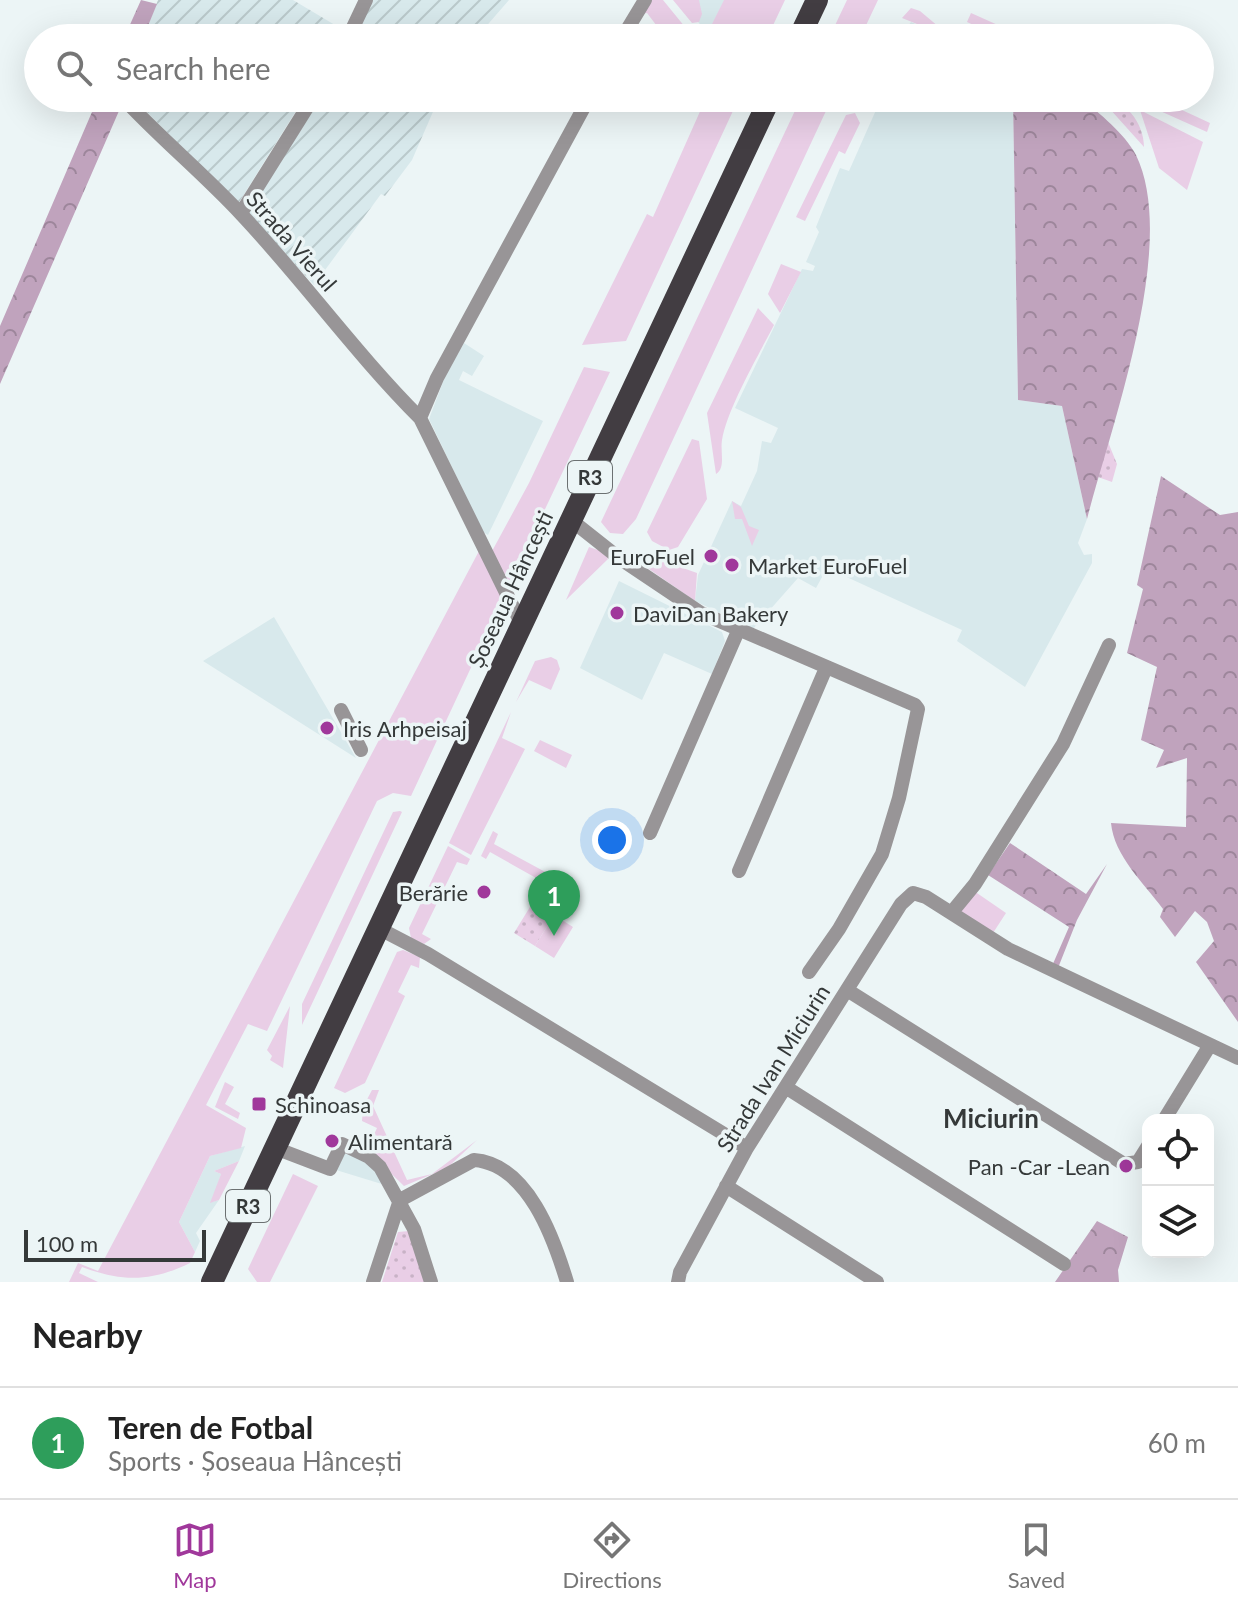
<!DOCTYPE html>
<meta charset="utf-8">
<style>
:root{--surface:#fff;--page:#f2f2f2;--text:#222;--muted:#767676;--line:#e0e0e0;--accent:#a0389b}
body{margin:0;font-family:Lato,sans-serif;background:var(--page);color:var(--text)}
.controls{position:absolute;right:24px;bottom:24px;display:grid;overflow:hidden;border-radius:16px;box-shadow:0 8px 32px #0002}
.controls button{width:72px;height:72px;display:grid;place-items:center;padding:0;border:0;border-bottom:2px solid var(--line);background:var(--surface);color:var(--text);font:40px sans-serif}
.scale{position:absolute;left:24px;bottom:20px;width:182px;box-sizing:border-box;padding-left:8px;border:4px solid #353939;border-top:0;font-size:22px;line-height:28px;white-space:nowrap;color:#353939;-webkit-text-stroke:6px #ecf5f6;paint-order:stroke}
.you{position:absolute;left:612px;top:840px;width:28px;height:28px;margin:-20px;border:6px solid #fff;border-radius:50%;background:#1a73e8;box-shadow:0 0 0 12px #1a73e833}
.badge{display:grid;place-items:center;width:52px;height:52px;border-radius:50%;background:var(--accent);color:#fff;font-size:26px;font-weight:700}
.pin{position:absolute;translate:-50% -66px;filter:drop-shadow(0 2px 4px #0008)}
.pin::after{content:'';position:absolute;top:42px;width:28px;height:24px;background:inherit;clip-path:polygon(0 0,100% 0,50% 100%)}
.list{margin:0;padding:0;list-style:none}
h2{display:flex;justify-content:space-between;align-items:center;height:104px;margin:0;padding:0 32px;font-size:34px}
h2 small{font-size:26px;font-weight:400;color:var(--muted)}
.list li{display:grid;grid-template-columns:52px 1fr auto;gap:24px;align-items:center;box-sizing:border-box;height:112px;padding:0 32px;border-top:2px solid var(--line)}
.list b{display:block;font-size:30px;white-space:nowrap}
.list p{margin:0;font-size:26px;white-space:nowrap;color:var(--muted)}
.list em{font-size:26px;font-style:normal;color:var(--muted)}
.icon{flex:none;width:44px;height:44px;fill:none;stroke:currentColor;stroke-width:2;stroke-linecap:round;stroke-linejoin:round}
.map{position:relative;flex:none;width:1238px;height:1282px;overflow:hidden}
.search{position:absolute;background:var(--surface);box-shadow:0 8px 32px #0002;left:24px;right:24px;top:24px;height:88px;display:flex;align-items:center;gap:20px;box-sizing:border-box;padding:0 28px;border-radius:44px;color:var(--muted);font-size:30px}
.sheet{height:216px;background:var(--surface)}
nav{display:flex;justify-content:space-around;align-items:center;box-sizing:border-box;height:112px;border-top:2px solid var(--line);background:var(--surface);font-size:22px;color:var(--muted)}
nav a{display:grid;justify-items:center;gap:4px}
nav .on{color:var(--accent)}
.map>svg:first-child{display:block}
</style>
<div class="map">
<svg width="1238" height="1282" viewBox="0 0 1238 1282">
<defs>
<pattern id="industrial-furrows" width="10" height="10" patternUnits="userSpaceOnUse" patternTransform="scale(2)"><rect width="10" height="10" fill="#d8e9ec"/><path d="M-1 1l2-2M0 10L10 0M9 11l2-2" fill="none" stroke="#bac9cb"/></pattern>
<pattern id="grass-dots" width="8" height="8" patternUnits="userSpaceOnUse" patternTransform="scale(2)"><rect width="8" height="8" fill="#e9cee6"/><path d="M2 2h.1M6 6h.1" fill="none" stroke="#c8b2c6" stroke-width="1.8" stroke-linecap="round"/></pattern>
<pattern id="forest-crowns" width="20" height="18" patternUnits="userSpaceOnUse" patternTransform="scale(2)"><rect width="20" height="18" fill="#c0a3bd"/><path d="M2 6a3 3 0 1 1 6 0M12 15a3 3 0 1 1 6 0" fill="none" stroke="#9d869b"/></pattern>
</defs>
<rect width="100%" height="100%" fill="#ecf5f6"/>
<path fill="#d8e9ec" d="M 682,0 L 756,0 L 737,38 L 710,38 Z
M 911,22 L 947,38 L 899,38 Z
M 871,98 L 1013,98 L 1018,400 L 1062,406 L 1087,519 L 1078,543 L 1084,555 L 1092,554 L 1092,563 L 1025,687 L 957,641 L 962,630 L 827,568 L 816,588 L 798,578 L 753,629 L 695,601 L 698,575 L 732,501 L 741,506 L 757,471 L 762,441 L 771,443 L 778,428 L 735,408 L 802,269 L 813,271 L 815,266 L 806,262 L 819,232 L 816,227 L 840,168 L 849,171 L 876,110 L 867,105 Z
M 464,343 L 484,356 L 472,376 L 463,371 L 459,380 L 543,421 L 488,535 L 483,532 L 429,419 L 446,374 Z
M 619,581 L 722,632 L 725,641 L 712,674 L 664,653 L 642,700 L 580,668 Z
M 274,617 L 349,746 L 356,758 L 203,661 Z
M 245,1146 L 239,1161 L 214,1171 L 221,1174 L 212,1202 L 219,1200 L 196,1233 L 200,1241 L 195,1252 L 179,1222 L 210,1156 Z
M 344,1152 L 373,1165 L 385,1185 L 336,1170 Z"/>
<path fill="url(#industrial-furrows)" d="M 158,0 L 293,0 L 345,31 L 341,38 L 143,38 Z
M 370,0 L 509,0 L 476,38 L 352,38 Z
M 133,98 L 304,98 L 238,204 Z
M 321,98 L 439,98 L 412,160 L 385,196 L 381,194 L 314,285 L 248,213 Z"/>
<path fill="url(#grass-dots)" d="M 1100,98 C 1125,98 1144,123 1144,147 Z
M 1108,442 L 1117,464 L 1112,482 L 1098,477 Z
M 533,902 L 554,915 L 535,946 L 514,933 Z
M 409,1231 L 425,1282 L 382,1282 L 398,1232 Z"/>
<path fill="url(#forest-crowns)" d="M 141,0 L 157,4 L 143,38 L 124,38 Z
M 98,98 L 115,98 L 122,104 L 0,384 L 0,326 Z
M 1013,98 L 1081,98 C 1099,113 1125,134 1136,155 C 1179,244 1111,426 1087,519 L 1062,406 L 1018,400 Z
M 1161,476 L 1220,515 L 1238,512 L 1238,1022 L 1196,962 L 1214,941 L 1207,922 L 1195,911 L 1175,937 L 1160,917 L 1163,909 C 1144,883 1114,856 1111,823 L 1186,827 L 1187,758 L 1156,768 L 1164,750 L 1141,740 L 1157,667 L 1127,653 L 1143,589 L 1137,585 Z
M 1010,843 L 1086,894 L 1107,864 L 1077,920 L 1058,968 L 1052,966 L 1069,927 L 988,875 Z
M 1097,1221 L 1128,1237 L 1118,1270 L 1119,1282 L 1055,1282 Z"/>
<path fill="#e9cee6" d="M 649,0 L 663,0 L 694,38 L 666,38 L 647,13 L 641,14 Z
M 673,0 L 699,0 L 702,14 L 699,22 L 692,23 Z
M 724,0 L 785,0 L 767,38 L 710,38 L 707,34 Z
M 847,0 L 878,0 L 860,38 L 829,38 Z
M 911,8 L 920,11 L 952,38 L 902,18 Z
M 971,13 L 1027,38 L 1002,38 L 967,22 Z
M 706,98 L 739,98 L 626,341 L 582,345 L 647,214 L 653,217 Z
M 801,98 L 832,98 L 636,519 L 623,534 L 610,533 L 601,522 Z
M 1131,98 L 1156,98 L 1210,123 L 1207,132 Z
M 1140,110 L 1203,142 L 1187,190 L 1159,168 Z
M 855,113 L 860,123 L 845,154 L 839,151 L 805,221 L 796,217 L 846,115 Z
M 781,264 L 801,272 L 780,313 L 768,294 Z
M 758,308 L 774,325 C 758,356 727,409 722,440 C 720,452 726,468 716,474 L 707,413 Z
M 584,367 L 610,372 L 511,581 L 504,577 L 491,553 L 529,483 Z
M 692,439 L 699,441 L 707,499 L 678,547 L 669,550 L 652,541 L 647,532 Z
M 732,501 L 741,507 L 749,526 L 759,530 L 752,546 L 742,519 L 735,519 Z
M 589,547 L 604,552 L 608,559 L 566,600 Z
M 479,551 L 503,599 L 411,796 L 393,793 L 377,801 L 267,1031 L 248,1024 L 206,1105 L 246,1128 L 241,1148 L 210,1156 L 179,1222 L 195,1252 L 190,1263 C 151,1282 122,1282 82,1267 L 79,1273 L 98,1282 L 69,1282 L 78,1263 L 98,1271 Z
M 649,556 L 697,573 L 695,601 L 636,560 Z
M 551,657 L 557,660 L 560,669 L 551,690 L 529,680 L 516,702 L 535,661 Z
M 511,712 L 502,738 L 525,749 L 471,855 L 449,843 Z
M 540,740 L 572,755 L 566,768 L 534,751 Z
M 400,811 L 402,812 L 302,1025 L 302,1004 L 393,812 Z
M 493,831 L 498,834 L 494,844 L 549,874 L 545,883 L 490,852 L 486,859 L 481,856 Z
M 448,846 L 470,859 L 467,865 L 457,862 L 422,934 L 431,939 L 424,944 L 411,938 L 409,928 Z
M 974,891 L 1006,913 L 993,933 L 959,912 Z
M 554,915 L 573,927 L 554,958 L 535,946 Z
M 403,950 L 420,957 L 419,968 L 411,965 L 398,992 L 405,996 L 365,1083 L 345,1093 L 334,1088 L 397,952 Z
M 290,1006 L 283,1068 L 270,1060 L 272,1056 L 267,1050 Z
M 225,1082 L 234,1087 L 225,1104 L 240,1113 L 238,1119 L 215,1107 Z
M 372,1090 L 379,1090 L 373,1106 L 407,1180 L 432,1174 L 477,1140 L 447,1168 L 404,1186 L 367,1150 L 377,1128 L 362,1121 L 363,1107 Z
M 239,1161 L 219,1200 L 210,1203 L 221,1174 L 214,1171 Z
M 293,1174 L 318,1186 L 270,1282 L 257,1282 L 248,1269 Z"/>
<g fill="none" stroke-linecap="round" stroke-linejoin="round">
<path stroke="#989597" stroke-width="14" d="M 348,38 L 366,0
M 622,38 L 645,0
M 123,98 C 161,139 204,174 242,215 C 304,281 356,354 420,418
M 241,213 L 313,98
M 571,520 L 619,558 L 701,613 L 915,705 L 918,709 L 899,798 L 882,854 L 839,929 L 809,972
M 522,625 L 420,418 L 437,378 L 589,98
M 341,710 L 361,750
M 650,833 L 738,631
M 739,871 L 826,668
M 952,912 L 975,884 L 1063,744 L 1109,645
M 378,928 L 428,954 L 747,1148
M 847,990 L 1124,1164 L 1138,1162 L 1148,1146
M 787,1088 L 1064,1264
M 1164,1120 L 1210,1045
M 275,1148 L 330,1169 L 342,1144 L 369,1157 L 380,1167 L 414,1229 L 431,1282
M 726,1186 L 877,1282
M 373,1282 L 400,1200 L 474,1160 C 528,1164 554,1239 567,1282
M 678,1282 L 680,1272 L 747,1148 L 901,904 L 913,893 L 926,897 L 1008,949 L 1238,1058"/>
<path stroke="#423d42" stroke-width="22" d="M 799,38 L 817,0
M 212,1282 L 770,98"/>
</g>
<g fill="#a0389b" stroke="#ecf5f6" stroke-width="3">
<circle cx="711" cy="556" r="8"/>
<circle cx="732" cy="565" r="8"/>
<circle cx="617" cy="613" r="8"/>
<circle cx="327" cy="728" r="8"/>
<circle cx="484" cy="892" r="8"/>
<rect x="251" y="1096" width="16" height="16" rx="4"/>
<circle cx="332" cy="1141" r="8"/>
<circle cx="1126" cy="1166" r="8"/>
</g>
<g text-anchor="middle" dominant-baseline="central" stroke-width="7" stroke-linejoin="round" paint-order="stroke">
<g fill="#ecf5f6" stroke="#6c7172" stroke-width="2">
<rect x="568" y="461" width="44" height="32" rx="6"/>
<rect x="226" y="1190" width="44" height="32" rx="6"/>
</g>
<g font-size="20" font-weight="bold" fill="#353939">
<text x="590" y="477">R3</text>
<text x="248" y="1206">R3</text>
</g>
<g font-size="22" fill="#353939" stroke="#ecf5f6">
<text transform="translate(292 241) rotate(49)">Strada Vierul</text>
<text transform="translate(510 589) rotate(-65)">Șoseaua Hâncești</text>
<text transform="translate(773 1068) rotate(-58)">Strada Ivan Miciurin</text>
</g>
<g font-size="22" fill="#353939" stroke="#ecf5f6" text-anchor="start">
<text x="695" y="556" text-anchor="end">EuroFuel</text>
<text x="748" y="565">Market EuroFuel</text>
<text x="633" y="613">DaviDan Bakery</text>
<text x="343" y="728">Iris Arhpeisaj</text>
<text x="468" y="892" text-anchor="end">Berărie</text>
<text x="275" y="1104">Schinoasa</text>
<text x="348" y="1141">Alimentară</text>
<text x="1110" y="1166" text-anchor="end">Pan -Car -Lean</text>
</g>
<g font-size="26" font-weight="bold" fill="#353939" stroke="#ecf5f6">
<text x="991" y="1118">Miciurin</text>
</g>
</g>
</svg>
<div class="controls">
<button><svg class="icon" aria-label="locate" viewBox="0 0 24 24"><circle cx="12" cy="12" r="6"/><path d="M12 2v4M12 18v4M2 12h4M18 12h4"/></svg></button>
<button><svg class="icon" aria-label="layers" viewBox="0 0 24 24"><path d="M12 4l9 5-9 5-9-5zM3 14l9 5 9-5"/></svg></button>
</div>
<div class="scale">100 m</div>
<div class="you"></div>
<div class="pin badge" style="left:554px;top:936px;background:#2e9e5b">1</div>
<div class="search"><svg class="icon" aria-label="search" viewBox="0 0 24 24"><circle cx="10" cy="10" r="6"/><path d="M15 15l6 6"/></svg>Search here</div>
</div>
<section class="sheet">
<h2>Nearby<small></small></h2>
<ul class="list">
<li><span class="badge" style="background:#2e9e5b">1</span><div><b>Teren de Fotbal</b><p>Sports · Șoseaua Hâncești</p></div><em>60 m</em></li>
</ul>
</section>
<nav>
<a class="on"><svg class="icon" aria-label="map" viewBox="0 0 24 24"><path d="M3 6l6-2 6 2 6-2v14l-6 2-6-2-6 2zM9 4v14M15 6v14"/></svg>Map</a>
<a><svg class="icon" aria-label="directions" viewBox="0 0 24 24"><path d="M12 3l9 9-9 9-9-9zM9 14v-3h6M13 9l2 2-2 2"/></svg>Directions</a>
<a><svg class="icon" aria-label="saved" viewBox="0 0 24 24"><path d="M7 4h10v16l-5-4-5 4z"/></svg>Saved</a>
</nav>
